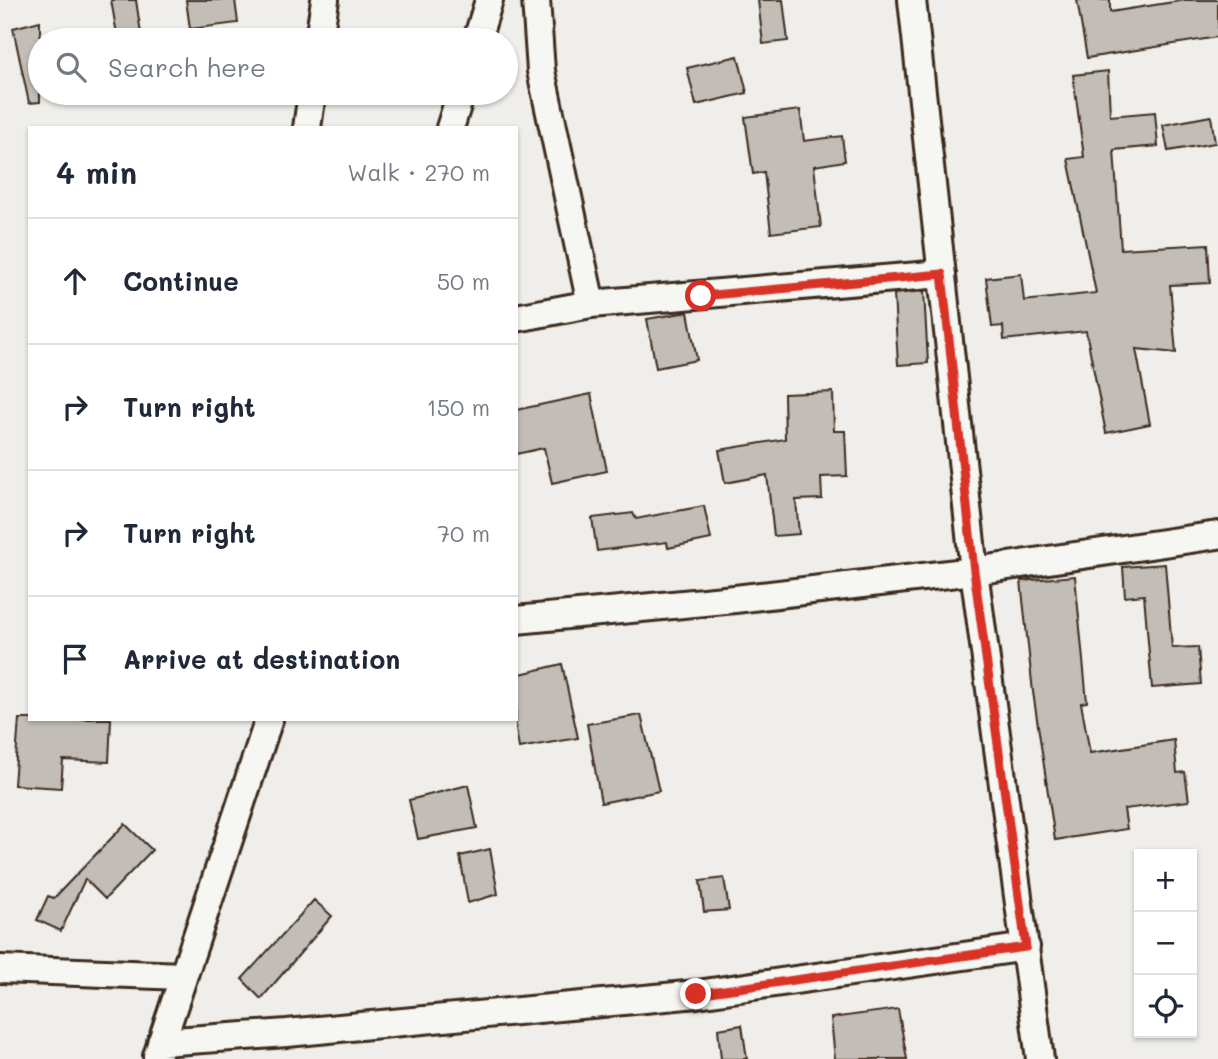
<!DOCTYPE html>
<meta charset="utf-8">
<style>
:root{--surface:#fff;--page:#f2f2f3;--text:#1f2937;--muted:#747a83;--line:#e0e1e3}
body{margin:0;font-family:Mali,sans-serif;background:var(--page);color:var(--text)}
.controls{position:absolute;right:21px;bottom:21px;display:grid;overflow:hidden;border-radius:0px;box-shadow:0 2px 5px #0004}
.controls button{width:63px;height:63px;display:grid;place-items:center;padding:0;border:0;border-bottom:2px solid var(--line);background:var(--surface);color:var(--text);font:35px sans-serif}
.stop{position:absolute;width:21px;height:21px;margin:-16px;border:5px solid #d93025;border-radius:50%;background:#fff}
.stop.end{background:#d93025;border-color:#fff;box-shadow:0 2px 7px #0008}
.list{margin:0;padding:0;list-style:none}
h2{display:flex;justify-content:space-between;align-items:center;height:91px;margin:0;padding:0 28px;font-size:30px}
h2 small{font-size:23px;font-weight:400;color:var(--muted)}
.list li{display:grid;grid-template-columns:46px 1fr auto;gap:21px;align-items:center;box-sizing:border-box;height:126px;padding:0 28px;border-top:2px solid var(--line)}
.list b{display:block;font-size:26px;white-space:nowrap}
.list em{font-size:23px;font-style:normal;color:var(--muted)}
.icon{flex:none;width:38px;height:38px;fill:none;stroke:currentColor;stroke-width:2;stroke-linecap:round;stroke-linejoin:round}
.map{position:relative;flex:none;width:1218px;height:1059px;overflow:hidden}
.search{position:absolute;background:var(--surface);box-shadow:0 2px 5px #0004;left:28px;top:28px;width:490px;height:77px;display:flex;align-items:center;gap:18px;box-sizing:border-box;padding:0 24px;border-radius:38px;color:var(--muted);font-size:26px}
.panel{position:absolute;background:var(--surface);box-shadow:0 2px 5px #0004;left:28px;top:126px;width:490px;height:595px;border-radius:0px}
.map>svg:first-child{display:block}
</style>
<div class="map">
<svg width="1218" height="1059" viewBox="0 0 1218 1059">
<rect width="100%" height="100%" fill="#efeeea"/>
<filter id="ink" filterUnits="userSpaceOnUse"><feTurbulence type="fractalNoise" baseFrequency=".0143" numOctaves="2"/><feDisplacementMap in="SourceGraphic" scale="14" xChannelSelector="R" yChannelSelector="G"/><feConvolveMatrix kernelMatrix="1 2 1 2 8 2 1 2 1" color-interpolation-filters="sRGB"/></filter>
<g filter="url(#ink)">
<path fill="#c2bdb7" stroke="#3b2a1e" stroke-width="2" d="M 111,0 L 136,0 L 142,40 L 118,40 Z
M 186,0 L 235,0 L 238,23 L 190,29 Z
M 758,0 L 783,0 L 788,41 L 763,44 Z
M 1077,0 L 1110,0 L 1110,12 L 1186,0 L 1218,0 L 1218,37 L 1087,58 Z
M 40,21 L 40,102 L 29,103 L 13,28 Z
M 738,56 L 747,93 L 696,105 L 687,68 Z
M 1108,71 L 1110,116 L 1155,112 L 1158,146 L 1114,150 L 1121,249 L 1208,244 L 1210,283 L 1170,285 L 1176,353 L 1136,349 L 1150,424 L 1106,433 L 1086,331 L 1004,340 L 1003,326 L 992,327 L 986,278 L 1021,274 L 1024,301 L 1096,293 L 1068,159 L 1084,157 L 1073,75 Z
M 800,110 L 804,141 L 842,136 L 845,161 L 814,166 L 821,227 L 771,233 L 764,172 L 753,174 L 745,117 Z
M 1211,116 L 1215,143 L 1168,151 L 1163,125 Z
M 924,291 L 928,363 L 898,365 L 894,294 Z
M 688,312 L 697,360 L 656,368 L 647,319 Z
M 833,392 L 834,431 L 845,431 L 847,476 L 821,477 L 822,499 L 796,500 L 799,534 L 774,536 L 767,475 L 725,483 L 719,450 L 785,439 L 784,394 Z
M 591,394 L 607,471 L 552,483 L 544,448 L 516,454 L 516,410 Z
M 704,506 L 711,539 L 668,548 L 667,542 L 597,551 L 592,518 L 633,513 L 636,519 Z
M 1165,564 L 1172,648 L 1198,647 L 1201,684 L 1152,688 L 1144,595 L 1125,597 L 1123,567 Z
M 1075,576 L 1087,702 L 1081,703 L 1090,753 L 1174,740 L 1177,773 L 1185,772 L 1189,801 L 1124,809 L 1127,829 L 1055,840 L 1033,692 L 1021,581 Z
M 562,664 L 578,738 L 519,748 L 516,729 L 516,675 Z
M 641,715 L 659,791 L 601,803 L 587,724 Z
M 19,719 L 111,719 L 109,762 L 63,760 L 61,788 L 14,785 Z
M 468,785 L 477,828 L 418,839 L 409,800 Z
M 125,824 L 152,850 L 105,899 L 85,879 L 61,931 L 37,920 L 48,896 L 54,898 Z
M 490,849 L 498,894 L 468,903 L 460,856 Z
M 724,878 L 729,910 L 704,912 L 700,881 Z
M 314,900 L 332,916 L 261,999 L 242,979 Z
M 898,1009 L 907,1059 L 835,1059 L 831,1018 Z
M 742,1025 L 747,1059 L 721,1059 L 718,1029 Z"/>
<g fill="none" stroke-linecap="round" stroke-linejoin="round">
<defs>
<path id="street" d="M 912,0 L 974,571 L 1040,1059
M 319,40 L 325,0
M 477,40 L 489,0
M 307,128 L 312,93
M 450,128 L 461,93
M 591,304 L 942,274
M 516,318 L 591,304 L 541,71 L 536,0
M 516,620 L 735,599 L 974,571 L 1218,535
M 0,969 L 183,976
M 161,1042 L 287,1033 L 697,994 L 1026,947
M 157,1056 L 269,719"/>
</defs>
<use href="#street" stroke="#3b2a1e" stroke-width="32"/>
<use href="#street" stroke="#f6f6f2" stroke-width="26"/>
</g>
</g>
<g fill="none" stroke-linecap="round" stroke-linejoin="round" filter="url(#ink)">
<path stroke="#d93025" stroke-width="9" d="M 696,994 L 1026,947 L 974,571 L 942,274 L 701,296"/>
</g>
</svg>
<div class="controls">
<button>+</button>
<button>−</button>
<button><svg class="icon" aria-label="locate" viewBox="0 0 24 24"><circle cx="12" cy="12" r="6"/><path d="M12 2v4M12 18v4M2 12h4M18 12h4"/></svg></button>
</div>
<div class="stop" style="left:701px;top:296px"></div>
<div class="stop end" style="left:696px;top:994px"></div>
<div class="search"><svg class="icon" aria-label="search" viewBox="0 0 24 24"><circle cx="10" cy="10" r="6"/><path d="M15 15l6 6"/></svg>Search here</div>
<section class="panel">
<h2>4 min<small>Walk · 270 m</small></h2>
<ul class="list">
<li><svg class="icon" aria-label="ahead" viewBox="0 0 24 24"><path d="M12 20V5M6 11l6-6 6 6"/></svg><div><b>Continue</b></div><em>50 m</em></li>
<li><svg class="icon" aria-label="right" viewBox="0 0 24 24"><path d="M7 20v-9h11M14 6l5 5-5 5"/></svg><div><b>Turn right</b></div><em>150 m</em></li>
<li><svg class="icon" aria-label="right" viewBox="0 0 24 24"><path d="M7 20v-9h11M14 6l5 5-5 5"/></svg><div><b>Turn right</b></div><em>70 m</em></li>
<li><svg class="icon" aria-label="arrive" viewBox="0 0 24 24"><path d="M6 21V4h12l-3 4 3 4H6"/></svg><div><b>Arrive at destination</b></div></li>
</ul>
</section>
</div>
